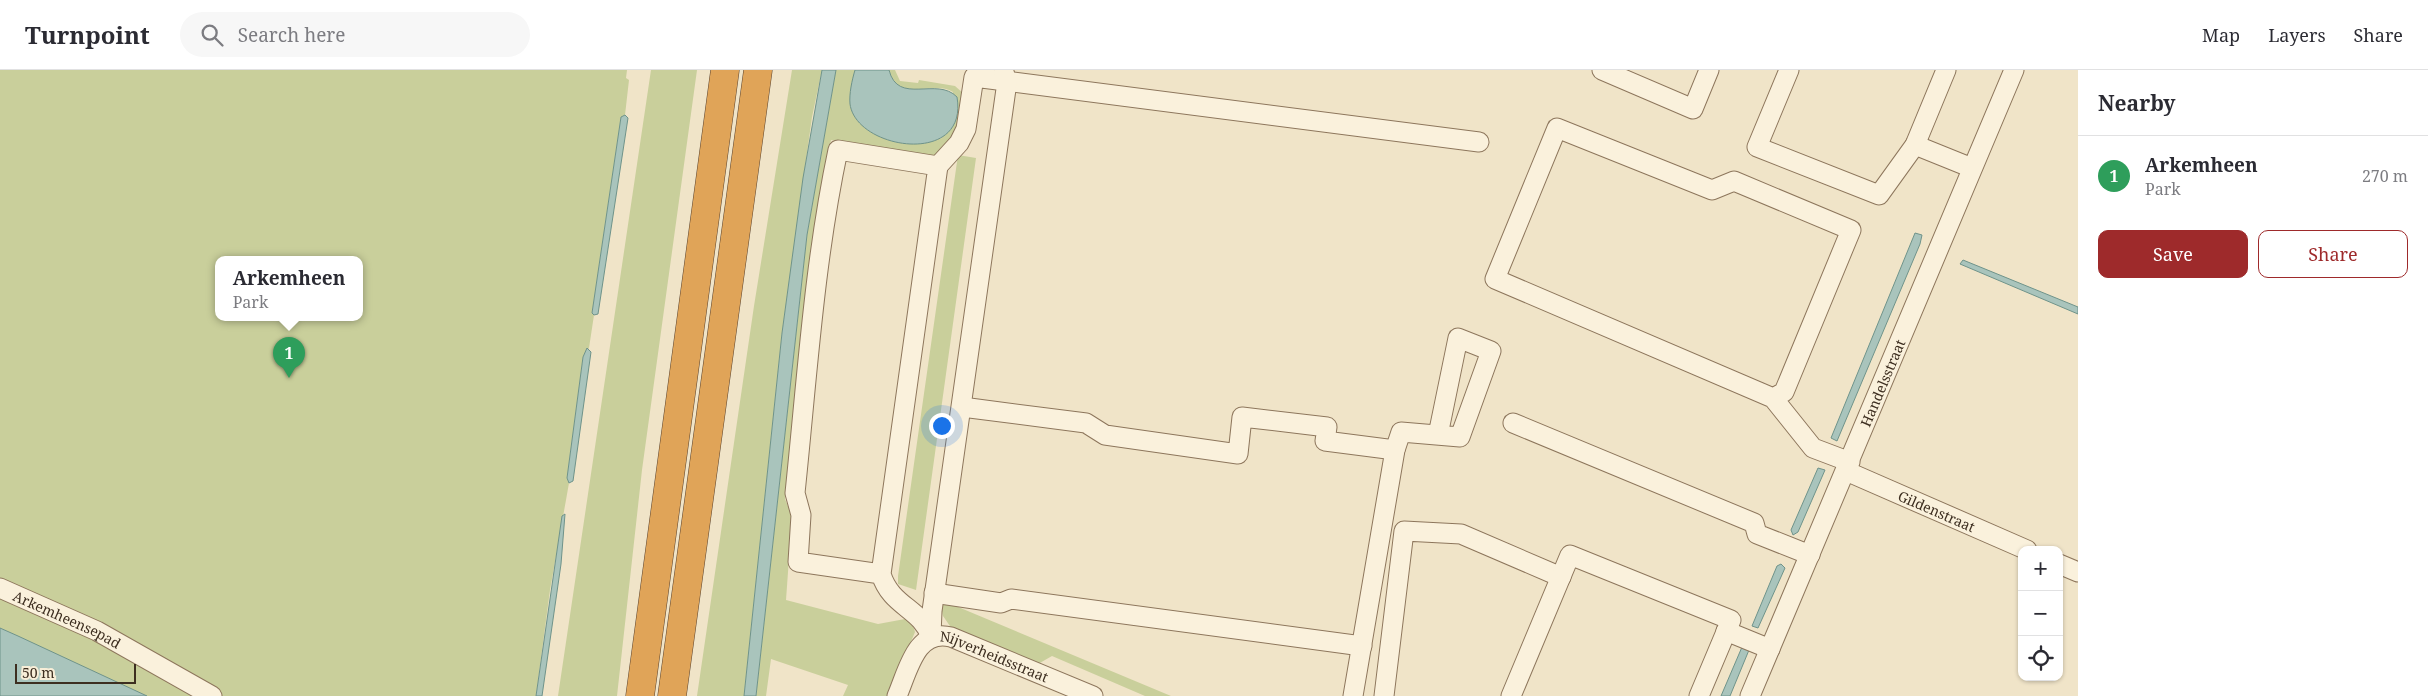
<!DOCTYPE html>
<meta charset="utf-8">
<style>
:root{--surface:#fff;--page:#f7f7f7;--text:#2b2b33;--muted:#7c7c81;--line:#e1e1e2;--accent:#9e2a2b}
body{margin:0;font-family:"Noto Serif",serif;background:var(--page);color:var(--text)}
.controls{position:absolute;right:15px;bottom:15px;display:grid;overflow:hidden;border-radius:10px;box-shadow:0 1px 4px #0004}
.controls button{width:45px;height:45px;display:grid;place-items:center;padding:0;border:0;border-bottom:1px solid var(--line);background:var(--surface);color:var(--text);font:25px sans-serif}
.scale{position:absolute;left:15px;bottom:12px;width:121px;box-sizing:border-box;padding-left:5px;border:2px solid #3d2e20;border-top:0;font-size:14px;line-height:18px;white-space:nowrap;color:#3d2e20;-webkit-text-stroke:4px #f7eed8;paint-order:stroke}
.you{position:absolute;left:941px;top:355px;width:18px;height:18px;margin:-12px;border:4px solid #fff;border-radius:50%;background:#1a73e8;box-shadow:0 0 0 8px #1a73e833}
.badge{display:grid;place-items:center;width:32px;height:32px;border-radius:50%;background:var(--accent);color:#fff;font-size:16px;font-weight:700}
.pin{position:absolute;translate:-50% -41px;filter:drop-shadow(0 1px 2px #0008)}
.pin::after{content:'';position:absolute;top:26px;width:18px;height:15px;background:inherit;clip-path:polygon(0 0,100% 0,50% 100%)}
.popup{position:absolute;left:215px;top:186px;width:148px;height:65px;box-sizing:border-box;display:grid;place-content:center;border-radius:10px;background:var(--surface);filter:drop-shadow(0 1px 4px #0005);font-size:16px;white-space:nowrap;color:var(--muted)}
.popup b{font-size:19px;color:var(--text)}
.popup::after{content:'';position:absolute;left:50%;top:100%;margin-left:-10px;border:10px solid transparent;border-top-color:var(--surface)}
.list{margin:0;padding:0;list-style:none}
h2{display:flex;justify-content:space-between;align-items:center;height:65px;margin:0;padding:0 20px;font-size:21px}
h2 small{font-size:16px;font-weight:400;color:var(--muted)}
.list li{display:grid;grid-template-columns:32px 1fr auto;gap:15px;align-items:center;box-sizing:border-box;height:80px;padding:0 20px;border-top:1px solid var(--line)}
.list b{display:block;font-size:19px;white-space:nowrap}
.list p{margin:0;font-size:16px;white-space:nowrap;color:var(--muted)}
.list em{font-size:16px;font-style:normal;color:var(--muted)}
.actions{display:flex;gap:10px;padding:15px 20px}
.actions a{flex:1;padding:11px 0;border:1px solid var(--accent);border-radius:10px;text-align:center;font-size:18px;color:var(--accent)}
.actions .main{background:var(--accent);color:#fff}
.icon{flex:none;width:28px;height:28px;fill:none;stroke:currentColor;stroke-width:2;stroke-linecap:round;stroke-linejoin:round}
.map{position:relative;flex:none;width:2078px;height:626px;overflow:hidden}
header{display:flex;align-items:center;gap:30px;box-sizing:border-box;height:70px;padding:0 25px;background:var(--surface);border-bottom:1px solid var(--line)}
header strong{font-size:24px}
nav{display:flex;gap:28px;margin-inline-start:auto;font-size:18px}
.search{width:350px;height:45px;background:var(--page);display:flex;align-items:center;gap:12px;box-sizing:border-box;padding:0 18px;border-radius:28px;color:var(--muted);font-size:19px}
main{display:flex}
aside{flex:1;background:var(--surface)}
.map>svg:first-child{display:block}
</style>
<header>
<strong>Turnpoint</strong>
<div class="search"><svg class="icon" aria-label="search" viewBox="0 0 24 24"><circle cx="10" cy="10" r="6"/><path d="M15 15l6 6"/></svg>Search here</div>
<nav><a>Map</a><a>Layers</a><a>Share</a></nav>
</header>
<main>
<div class="map">
<svg width="2078" height="626" viewBox="0 0 2078 626">
<rect width="100%" height="100%" fill="#f0e4c8"/>
<path fill="#c9cf9b" fill-rule="evenodd" d="M 0,0 L 627,0 L 626,8 L 629,10 L 625,45 L 621,47 L 592,243 L 594,245 L 589,278 L 583,287 L 567,408 L 569,413 L 550,520 L 536,626 L 0,626 ZM 219,189 L 359,189 L 359,247 L 219,247 Z
M 651,0 L 697,0 L 642,400 L 617,626 L 558,626 Z
M 792,0 L 822,0 L 812,47 L 782,263 L 744,626 L 697,626 L 754,236 Z
M 836,0 L 855,0 L 850,34 L 895,72 L 910,74 L 942,68 L 953,22 C 931,9 897,36 889,0 L 895,0 L 900,11 L 918,13 L 919,10 L 955,16 L 964,24 L 955,65 L 932,88 L 831,70 L 813,180 L 785,429 L 792,446 L 786,530 L 878,554 L 905,549 L 912,552 L 915,562 L 888,626 L 843,626 L 848,615 L 771,589 L 766,626 L 756,626 L 807,165 Z
M 958,85 L 976,88 L 916,520 L 898,514 L 898,506 Z
M 939,529 L 1171,626 L 1145,626 L 1052,586 L 1038,594 L 952,559 L 943,546 Z"/>
<path fill="#a9c4bc" stroke="#6f938a" d="M 822,0 L 836,0 L 807,165 L 756,626 L 744,626 L 782,263 L 803,108 Z
M 855,0 L 889,0 C 898,36 937,6 957,27 C 969,97 856,80 850,34 C 849,24 852,10 855,0 Z
M 625,45 L 628,48 L 598,244 L 594,245 L 592,243 L 621,47 Z
M 1915,163 L 1922,165 L 1920,174 L 1837,371 L 1831,368 Z
M 1963,190 L 2078,237 L 2078,244 L 1960,194 Z
M 587,278 L 591,282 L 573,411 L 569,413 L 567,408 L 583,287 Z
M 1818,398 L 1825,400 L 1798,462 L 1793,465 L 1791,460 Z
M 565,444 L 561,494 L 542,626 L 536,626 L 562,446 Z
M 1781,494 L 1785,498 L 1758,558 L 1752,556 L 1777,496 Z
M 0,558 L 18,566 L 147,626 L 0,626 Z
M 1742,577 L 1749,580 L 1730,626 L 1721,626 Z"/>
<g fill="none" stroke-linecap="round" stroke-linejoin="round">
<defs>
<g id="minor">
<path d="M 1602,0 L 1693,39 L 1709,0"/>
<path d="M 1789,0 L 1757,77 L 1879,125 L 1915,75 L 1946,0"/>
<path d="M 1915,75 L 1972,98"/>
<path d="M 938,96 L 959,73 L 966,59 L 974,7 L 1479,72"/>
<path d="M 1773,328 L 1784,322 L 1851,160 L 1734,111 L 1712,120 L 1557,58 L 1495,209 L 1773,328 L 1813,378 L 1850,392"/>
<path d="M 962,337 L 1086,353 L 1105,365 L 1238,384 L 1242,347 L 1327,357 L 1325,371 L 1395,380"/>
<path d="M 1513,353 L 1754,453 L 1757,464 L 1810,485"/>
<path id="s1" d="M 1846,401 L 2027,480"/>
<path d="M 2059,494 L 2078,502"/>
<path d="M 881,504 L 938,96 L 838,80 C 814,193 807,309 795,423 L 801,445 L 798,492 L 881,504 C 891,537 921,538 931,567"/>
<path id="s2" d="M 0,518 L 97,561 L 212,626"/>
<path d="M 934,523 L 1001,533 L 1011,529 L 1362,576"/>
<path d="M 1726,561 L 1770,579"/>
<path d="M 931,565 L 932,541 L 1007,12 L 1004,2"/>
<path id="s3" d="M 897,626 C 908,601 916,558 951,567 L 1093,626"/>
<path d="M 1353,626 L 1395,380 L 1401,362 L 1460,367 L 1491,281 L 1458,268 L 1438,365"/>
<path d="M 1384,626 L 1404,461 L 1461,464 L 1561,507"/>
<path d="M 1511,626 L 1570,485 L 1731,550 L 1699,626"/>
<path id="s4" d="M 1750,626 L 2014,0"/>
</g>
<path id="highway" d="M 640,626 L 725,0
M 672,626 L 758,0"/>
</defs>
<use href="#minor" stroke="#8d765c" stroke-width="21"/>
<use href="#highway" stroke="#5b4430" stroke-width="29"/>
<use href="#minor" stroke="#faf1dc" stroke-width="19"/>
<use href="#highway" stroke="#e0a458" stroke-width="28"/>
</g>
<g text-anchor="middle" dominant-baseline="central" stroke-width="4.5" stroke-linejoin="round" paint-order="stroke">
<g font-size="14" fill="#3d2e20" stroke="#f7eed8">
<text stroke="none"><textPath href="#s4" startOffset="340">Handelsstraat</textPath></text>
<text stroke="none"><textPath href="#s1" startOffset="99">Gildenstraat</textPath></text>
<text stroke="none"><textPath href="#s2" startOffset="74">Arkemheensepad</textPath></text>
<text stroke="none"><textPath href="#s3" startOffset="136">Nijverheidsstraat</textPath></text>
</g>
</g>
</svg>
<div class="controls">
<button>+</button>
<button>−</button>
<button><svg class="icon" aria-label="locate" viewBox="0 0 24 24"><circle cx="12" cy="12" r="6"/><path d="M12 2v4M12 18v4M2 12h4M18 12h4"/></svg></button>
</div>
<div class="scale">50 m</div>
<div class="you"></div>
<div class="pin badge" style="left:289px;top:308px;background:#2e9e5b">1</div>
<div class="popup"><b>Arkemheen</b>Park</div>
</div>
<aside>
<h2>Nearby<small></small></h2>
<ul class="list">
<li><span class="badge" style="background:#2e9e5b">1</span><div><b>Arkemheen</b><p>Park</p></div><em>270 m</em></li>
</ul>
<div class="actions"><a class="main">Save</a><a>Share</a></div>
</aside>
</main>
